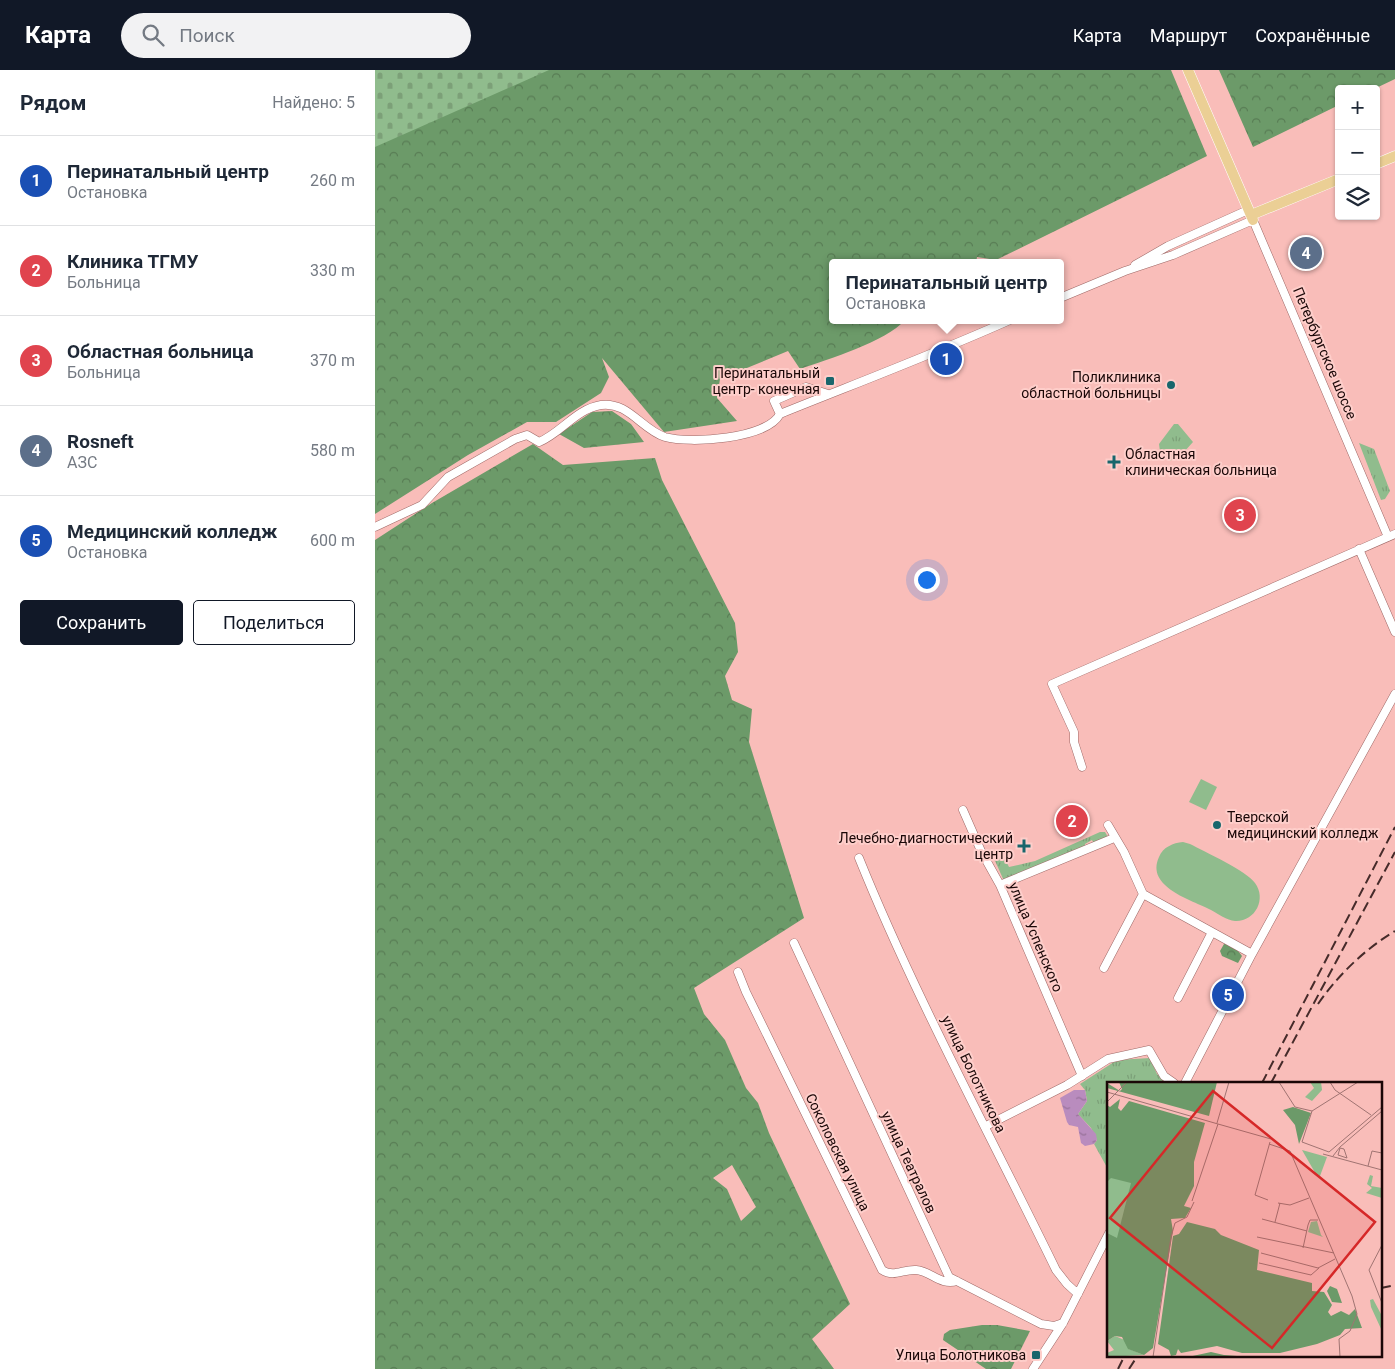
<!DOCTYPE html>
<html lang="ru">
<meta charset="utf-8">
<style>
:root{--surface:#fff;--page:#f2f2f3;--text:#1f2937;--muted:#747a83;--line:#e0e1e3;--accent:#111827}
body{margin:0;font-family:Roboto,sans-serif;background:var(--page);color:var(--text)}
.controls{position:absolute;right:15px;top:15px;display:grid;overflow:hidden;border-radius:5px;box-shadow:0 1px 4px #0004}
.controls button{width:45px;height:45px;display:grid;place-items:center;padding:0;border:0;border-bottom:1px solid var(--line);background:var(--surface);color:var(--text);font:25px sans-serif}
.you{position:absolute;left:551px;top:509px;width:18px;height:18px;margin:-12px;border:4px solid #fff;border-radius:50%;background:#1a73e8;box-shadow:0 0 0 8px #1a73e833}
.badge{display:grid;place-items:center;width:32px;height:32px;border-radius:50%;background:var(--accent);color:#fff;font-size:16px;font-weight:700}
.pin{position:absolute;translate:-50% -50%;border:2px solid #fff;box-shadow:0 1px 5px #0006}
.popup{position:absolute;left:454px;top:189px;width:235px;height:65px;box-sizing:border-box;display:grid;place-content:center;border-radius:5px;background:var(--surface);filter:drop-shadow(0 1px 4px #0005);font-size:16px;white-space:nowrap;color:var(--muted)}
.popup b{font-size:19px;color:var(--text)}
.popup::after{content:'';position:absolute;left:50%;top:100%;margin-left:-10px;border:10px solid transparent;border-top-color:var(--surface)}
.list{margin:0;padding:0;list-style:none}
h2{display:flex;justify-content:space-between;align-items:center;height:65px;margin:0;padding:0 20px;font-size:21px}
h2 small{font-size:16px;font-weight:400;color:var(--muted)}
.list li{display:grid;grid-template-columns:32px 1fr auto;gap:15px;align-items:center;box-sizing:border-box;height:90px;padding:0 20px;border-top:1px solid var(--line)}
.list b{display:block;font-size:19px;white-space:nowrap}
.list p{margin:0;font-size:16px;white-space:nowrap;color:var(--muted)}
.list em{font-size:16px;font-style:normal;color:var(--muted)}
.actions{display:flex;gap:10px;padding:15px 20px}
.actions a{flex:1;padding:11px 0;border:1px solid var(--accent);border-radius:5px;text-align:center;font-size:18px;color:var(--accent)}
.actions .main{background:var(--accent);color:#fff}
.icon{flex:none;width:28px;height:28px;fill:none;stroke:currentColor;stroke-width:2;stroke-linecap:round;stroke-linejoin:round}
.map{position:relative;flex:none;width:1020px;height:1299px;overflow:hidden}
header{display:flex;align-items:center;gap:30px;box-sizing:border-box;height:70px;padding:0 25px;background:var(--accent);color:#fff}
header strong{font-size:24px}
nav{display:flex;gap:28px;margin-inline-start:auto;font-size:18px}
.search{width:350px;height:45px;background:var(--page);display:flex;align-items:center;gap:12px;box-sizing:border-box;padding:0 18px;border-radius:28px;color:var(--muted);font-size:19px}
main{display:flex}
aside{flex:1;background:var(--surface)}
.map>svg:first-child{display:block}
</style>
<header>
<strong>Карта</strong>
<div class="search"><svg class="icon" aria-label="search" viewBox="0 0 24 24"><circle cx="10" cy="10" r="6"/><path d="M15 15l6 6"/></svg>Поиск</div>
<nav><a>Карта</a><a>Маршрут</a><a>Сохранённые</a></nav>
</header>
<main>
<aside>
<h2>Рядом<small>Найдено: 5</small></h2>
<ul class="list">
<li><span class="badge" style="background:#1a4fb4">1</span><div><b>Перинатальный центр</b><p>Остановка</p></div><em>260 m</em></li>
<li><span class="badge" style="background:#e0444e">2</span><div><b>Клиника ТГМУ</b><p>Больница</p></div><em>330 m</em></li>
<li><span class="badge" style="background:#e0444e">3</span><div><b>Областная больница</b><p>Больница</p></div><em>370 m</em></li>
<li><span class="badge" style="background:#5c6f8a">4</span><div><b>Rosneft</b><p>АЗС</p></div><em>580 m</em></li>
<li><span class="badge" style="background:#1a4fb4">5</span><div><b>Медицинский колледж</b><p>Остановка</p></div><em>600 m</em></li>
</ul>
<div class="actions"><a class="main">Сохранить</a><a>Поделиться</a></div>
</aside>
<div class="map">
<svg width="1020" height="1299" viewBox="0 0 1020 1299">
<defs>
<pattern id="grass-tufts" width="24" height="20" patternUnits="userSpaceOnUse" patternTransform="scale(1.25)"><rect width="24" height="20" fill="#90bc8d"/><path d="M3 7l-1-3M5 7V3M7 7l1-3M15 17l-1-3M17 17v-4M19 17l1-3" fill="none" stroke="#7ca078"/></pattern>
<pattern id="forest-crowns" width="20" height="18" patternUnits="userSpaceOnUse" patternTransform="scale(1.25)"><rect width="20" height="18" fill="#6c9a69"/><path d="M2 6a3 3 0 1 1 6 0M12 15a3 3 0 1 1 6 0" fill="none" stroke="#587c54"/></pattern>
<pattern id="cemetery-stones" width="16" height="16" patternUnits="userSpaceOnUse" patternTransform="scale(1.25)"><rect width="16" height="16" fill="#90bc8d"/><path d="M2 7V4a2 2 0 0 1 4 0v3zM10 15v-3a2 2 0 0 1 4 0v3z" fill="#7ca078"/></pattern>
<pattern id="water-ripples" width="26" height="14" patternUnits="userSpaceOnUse" patternTransform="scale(1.25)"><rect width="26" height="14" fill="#b98cbe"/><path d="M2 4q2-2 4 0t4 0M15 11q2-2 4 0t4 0" fill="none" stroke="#967098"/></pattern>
</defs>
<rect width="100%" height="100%" fill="#f9bdb9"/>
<path fill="url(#grass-tufts)" d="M 799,354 L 803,354 L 818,372 L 809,382 L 795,391 L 785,382 L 784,374 Z
M 984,373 L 999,379 L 1015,421 L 1010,429 L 1006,430 Z
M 725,762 L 730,762 L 733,767 L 719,774 L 717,770 L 710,774 L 710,778 L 629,811 L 617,784 L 621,782 L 626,791 L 630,789 L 634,797 L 660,791 Z
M 775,988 L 782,1004 L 793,1013 L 734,1013 L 734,1101 L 719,1074 L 722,1070 L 716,1058 L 703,1044 L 712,1031 L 710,1020 L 705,1014 L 742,990 Z"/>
<path fill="url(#forest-crowns)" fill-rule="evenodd" d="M 0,0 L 796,0 L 832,86 L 621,190 L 602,187 L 601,193 L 457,193 L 457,250 L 530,250 C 511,272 453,289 425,299 L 413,281 L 345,309 L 342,328 L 362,351 L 289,362 L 227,288 L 234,307 L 226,323 L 181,352 L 152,352 L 93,385 L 0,444 Z
M 844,0 L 1020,0 L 1020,9 L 999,19 L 964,19 L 964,35 L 878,77 Z
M 237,341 L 256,354 L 269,372 L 209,378 L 184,364 L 217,342 Z
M 158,374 L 188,395 L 280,388 L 287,410 L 360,553 L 363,582 L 350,606 L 357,630 L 377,639 L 374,672 L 429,848 L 319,918 L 329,944 L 350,970 L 371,1018 L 383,1033 L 394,1063 L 475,1234 L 437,1269 L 459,1299 L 0,1299 L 0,470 L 57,433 ZM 357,1095 L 381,1137 L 366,1151 L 352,1119 L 338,1108 Z
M 849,874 C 857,874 862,879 867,886 L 863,893 L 847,886 L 845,881 Z
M 607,1255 L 622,1255 L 655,1261 L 636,1299 L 611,1299 L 568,1270 L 569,1264 L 575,1260 Z"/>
<path fill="url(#cemetery-stones)" d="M 0,0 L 174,0 L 0,77 Z"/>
<path fill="#90bc8d" d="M 826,709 L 842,717 L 831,740 L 814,732 Z
M 808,772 L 815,774 C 830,782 872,801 880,813 C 892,829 880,852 860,851 C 852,850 843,844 836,840 C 817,830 770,817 784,787 C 788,777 798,773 808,772 Z"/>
<path fill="url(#water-ripples)" d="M 699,1020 L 710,1020 L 712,1031 L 703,1044 L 721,1064 L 722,1070 L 719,1074 L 710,1076 L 706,1073 L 703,1057 L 694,1055 L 692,1052 L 685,1028 Z"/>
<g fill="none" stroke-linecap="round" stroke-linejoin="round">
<defs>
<path id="minor" d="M 760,195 L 793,176 L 873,140
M 685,228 L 750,201 L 798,185 L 878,150 L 1013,467
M 453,324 L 431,317 L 399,331 L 405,344 C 482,313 559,284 635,250
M 0,457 L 47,435 L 73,407 L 140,369 L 152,365 L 164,372 C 186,363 201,339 226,335 C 253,331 267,360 290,367 C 315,374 392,369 405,344
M 984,479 L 1020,562
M 707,697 L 699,672 L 699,662 L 677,614 L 1020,464
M 588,740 L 606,781 L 625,815 L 707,1006
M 733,755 L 749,782 L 768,824 L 877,884
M 484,788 C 541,929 615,1064 681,1200 L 692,1214 L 703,1224
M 625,815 L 739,768
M 419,873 L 574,1207 L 666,1254 L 679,1256 L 688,1253
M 729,898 L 768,824
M 363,902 L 371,922 L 507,1200 C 519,1208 528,1199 541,1200 C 556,1201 565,1216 582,1211
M 803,928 L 837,862
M 810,1013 L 877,884 L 1020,624
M 611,1056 L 692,1015 L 733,989 L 774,980 L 789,1006 L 799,1013
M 658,1299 L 688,1253 L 734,1163"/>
<path id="major" d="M 813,0 L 878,150
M 1001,94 L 1020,86
M 876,145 L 964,109"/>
</defs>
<use href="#minor" stroke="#9e6866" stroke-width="9"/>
<use href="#major" stroke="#fff" stroke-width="11"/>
<use href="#minor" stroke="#fff" stroke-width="8"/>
<use href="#major" stroke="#ebcf95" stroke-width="10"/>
<path stroke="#462b2a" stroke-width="2" stroke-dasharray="10 5" stroke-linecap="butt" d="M 943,934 C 963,905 990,879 1020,861
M 887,1013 L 1020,757
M 896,1013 L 1020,782
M 1006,1218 L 1020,1215
M 743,1299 L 750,1285
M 754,1299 L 763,1285"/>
</g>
<g fill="#19666c" stroke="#fececa" stroke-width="2">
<rect x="450" y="306" width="10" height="10" rx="2.5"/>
<circle cx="796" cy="315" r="5"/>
<path d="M736.5 384.5h5v5h5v5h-5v5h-5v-5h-5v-5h5z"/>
<circle cx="842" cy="755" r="5"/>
<path d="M646.5 768.5h5v5h5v5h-5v5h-5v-5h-5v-5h5z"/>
<rect x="656" y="1280" width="10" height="10" rx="2.5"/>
</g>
<g text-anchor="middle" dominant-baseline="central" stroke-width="4" stroke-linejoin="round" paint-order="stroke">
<g font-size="14" fill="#1a0707" stroke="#fececa">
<text transform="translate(950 283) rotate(67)">Петербургское шоссе</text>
<text transform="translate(661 867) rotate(67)">улица Успенского</text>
<text transform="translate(599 1004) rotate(64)">улица Болотникова</text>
<text transform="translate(463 1082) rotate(64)">Соколовская улица</text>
<text transform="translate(534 1092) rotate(65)">улица Театралов</text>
</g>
<g font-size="14" fill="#1a0707" stroke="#fececa" text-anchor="end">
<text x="445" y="303">Перинатальный<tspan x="445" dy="16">центр- конечная</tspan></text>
<text x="786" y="307">Поликлиника<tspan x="786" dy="16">областной больницы</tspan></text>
<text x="750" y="384" text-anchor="start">Областная<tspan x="750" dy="16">клиническая больница</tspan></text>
<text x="852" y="747" text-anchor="start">Тверской<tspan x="852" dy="16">медицинский колледж</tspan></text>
<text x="638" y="768">Лечебно-диагностический<tspan x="638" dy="16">центр</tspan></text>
<text x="651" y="1285">Улица Болотникова</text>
</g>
</g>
<g transform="translate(732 1012)">
<rect width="275" height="275" fill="#f9bdb9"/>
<path d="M 263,93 L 266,94 L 264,104 L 275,106 L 275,116 L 259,111 L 265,106 L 260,102 ZM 210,139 L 214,153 L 216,155 L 201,150 L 204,140 ZM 266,217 L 275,234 L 275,249 L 264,225 L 263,218 ZM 8,254 L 20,259 L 22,267 L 37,273 L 0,275 L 0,271 L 7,268 L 0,259 Z" fill="#90bc8d"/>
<path d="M 12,0 L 110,0 L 102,34 L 0,6 L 0,1 L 13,9 L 15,7 ZM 13,17 L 11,26 L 14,29 L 22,19 L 98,41 L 87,80 L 87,104 L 77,124 L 84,126 L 78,136 L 64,137 L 66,149 L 46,266 L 37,273 L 21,267 L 15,255 L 8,254 L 0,259 L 0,23 L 3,25 ZM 186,25 L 204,31 L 192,62 L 188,43 L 176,28 ZM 80,140 L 108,147 L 114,153 L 152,168 L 150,188 L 205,201 L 205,209 L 217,210 L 225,223 L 221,230 L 224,234 L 234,229 L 242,233 L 248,227 L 255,246 L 238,247 L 233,253 L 210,262 L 173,271 L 135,271 L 110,264 L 74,271 L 71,267 L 69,273 L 64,274 L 62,268 L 51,262 L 52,255 L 66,154 L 72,152 ZM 223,204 L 230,207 L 235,221 L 225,220 L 220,209 ZM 104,270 L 117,273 L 143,275 L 81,275 Z" fill="#6c9a69"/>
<path d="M 4,96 L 24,101 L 10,156 L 0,151 L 0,100 Z" fill="#90bc8d"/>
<path d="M 203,0 L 214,0 L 215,8 L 205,19 L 198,15 L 207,6 ZM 195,68 L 220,75 L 213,94 L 210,94 Z" fill="#90bc8d"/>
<path fill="none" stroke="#a07472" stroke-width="1" d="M 172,0 L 188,25 L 205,29M 223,0 L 228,8 L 264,33M 0,10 L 111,42M 0,20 L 20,0M 110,41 L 122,0M 162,62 L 183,69 L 245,214 L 250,232 L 243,249 L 232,257 L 233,275M 233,66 L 237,67 L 240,76 L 231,73 ZM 222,70 L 195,60 L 205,29 L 251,0M 222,70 L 275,25M 216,72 L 275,88M 226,74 L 233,65 L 275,29M 261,84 L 265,69 L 275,71M 161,118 L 148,113 L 163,60M 85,119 L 111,42 L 164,57M 171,121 L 183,123 L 202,116M 155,137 L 200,149M 168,140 L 173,121M 150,155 L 227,171M 275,163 L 262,188 L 275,221M 196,166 L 201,143 L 203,138 L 211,138M 154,171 L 211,186 L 228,177M 152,181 L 204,193 L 212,186M 46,275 L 64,155 L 68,141 L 80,135 L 87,120"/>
<path fill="#d62828" fill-opacity="0.15" stroke="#d62828" stroke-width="2.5" d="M 106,9 L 268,140 L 165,266 L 3,136 Z"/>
<rect width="275" height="275" fill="none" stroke="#1a0707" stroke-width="2.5"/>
</g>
</svg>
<div class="controls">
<button>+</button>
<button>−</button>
<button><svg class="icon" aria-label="layers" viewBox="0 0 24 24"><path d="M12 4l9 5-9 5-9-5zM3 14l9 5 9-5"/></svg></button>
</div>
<div class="you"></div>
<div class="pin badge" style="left:571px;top:289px;background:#1a4fb4">1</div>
<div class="popup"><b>Перинатальный центр</b>Остановка</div>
<div class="pin badge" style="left:697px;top:751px;background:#e0444e">2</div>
<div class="pin badge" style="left:865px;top:445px;background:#e0444e">3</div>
<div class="pin badge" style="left:931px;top:183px;background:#5c6f8a">4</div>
<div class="pin badge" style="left:853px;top:925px;background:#1a4fb4">5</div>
</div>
</main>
